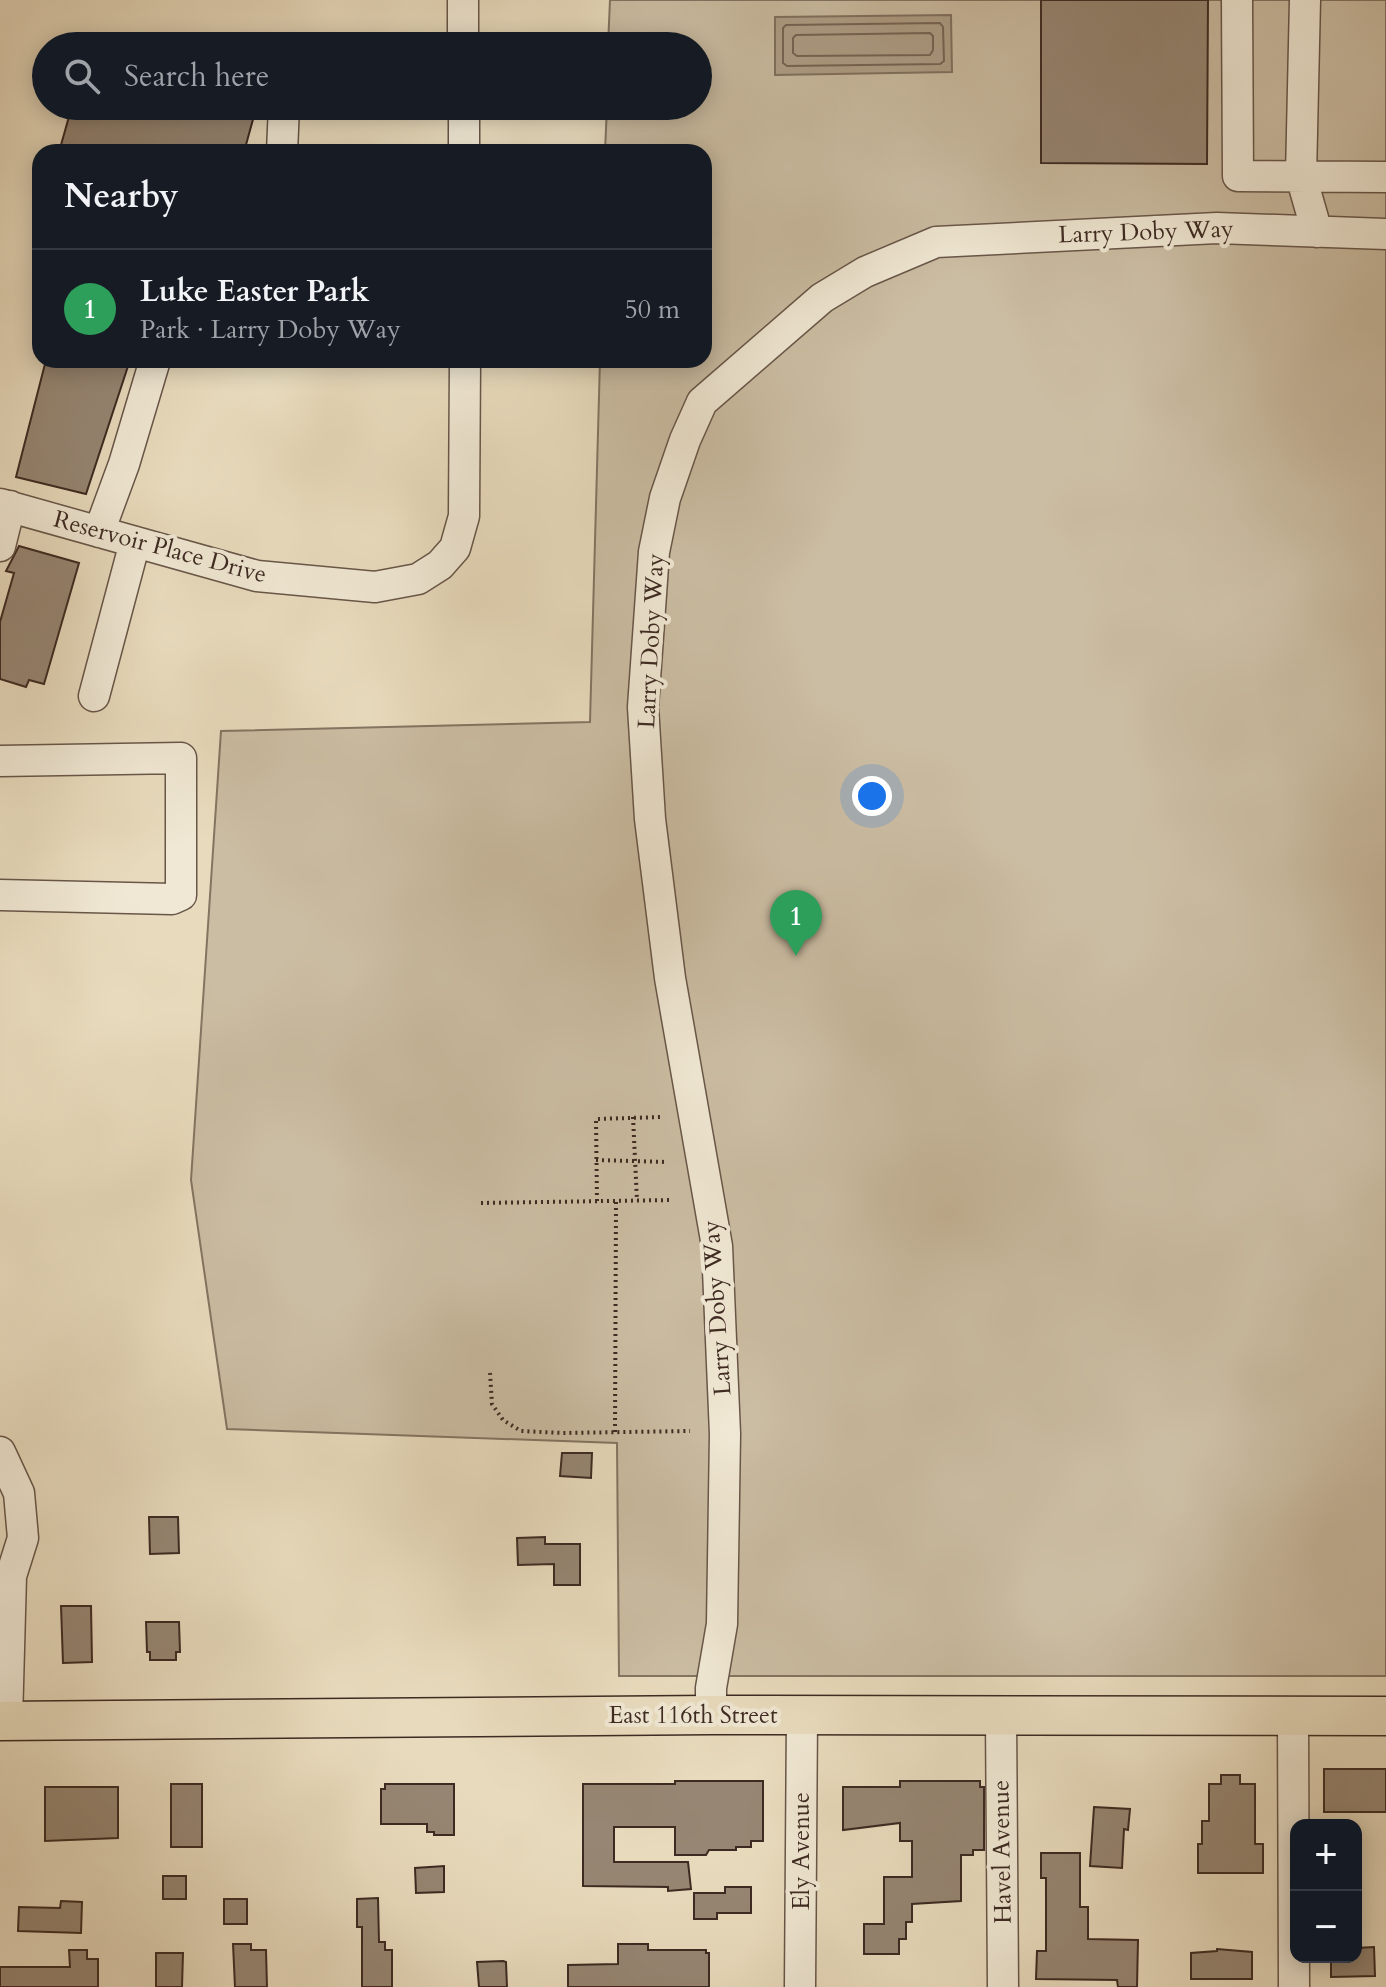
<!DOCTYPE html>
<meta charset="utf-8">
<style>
:root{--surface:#171b24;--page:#20242c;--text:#f1f3f6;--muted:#9ea1a6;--line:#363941;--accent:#0f766e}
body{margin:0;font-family:Cardo,serif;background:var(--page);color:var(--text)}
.controls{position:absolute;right:24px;bottom:24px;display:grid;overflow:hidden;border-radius:16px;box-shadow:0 4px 20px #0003}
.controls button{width:72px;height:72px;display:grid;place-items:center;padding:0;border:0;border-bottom:2px solid var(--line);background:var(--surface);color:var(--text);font:40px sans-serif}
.you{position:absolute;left:872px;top:796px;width:28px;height:28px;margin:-20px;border:6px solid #fff;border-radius:50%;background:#1a73e8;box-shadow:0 0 0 12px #1a73e833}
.badge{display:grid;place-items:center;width:52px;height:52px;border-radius:50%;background:var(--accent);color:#fff;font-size:26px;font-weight:700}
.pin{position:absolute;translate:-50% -66px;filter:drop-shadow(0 2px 4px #0008)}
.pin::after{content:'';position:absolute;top:42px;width:28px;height:24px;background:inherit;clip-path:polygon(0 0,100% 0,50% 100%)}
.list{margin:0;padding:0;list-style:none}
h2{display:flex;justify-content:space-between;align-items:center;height:104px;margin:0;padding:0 32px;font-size:34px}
h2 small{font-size:26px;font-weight:400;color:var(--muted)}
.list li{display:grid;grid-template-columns:52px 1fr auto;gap:24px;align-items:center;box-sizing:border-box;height:120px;padding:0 32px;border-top:2px solid var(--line)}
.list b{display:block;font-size:30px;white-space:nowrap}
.list p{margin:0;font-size:26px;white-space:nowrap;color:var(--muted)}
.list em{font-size:26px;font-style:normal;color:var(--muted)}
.icon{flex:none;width:44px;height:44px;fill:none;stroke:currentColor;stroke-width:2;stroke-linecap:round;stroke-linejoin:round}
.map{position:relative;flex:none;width:1386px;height:1987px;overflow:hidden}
.search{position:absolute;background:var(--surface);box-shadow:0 4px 20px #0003;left:32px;top:32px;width:680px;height:88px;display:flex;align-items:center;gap:20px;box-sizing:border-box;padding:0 28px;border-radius:44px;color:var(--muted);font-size:30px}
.panel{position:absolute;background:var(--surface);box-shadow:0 4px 20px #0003;left:32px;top:144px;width:680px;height:224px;border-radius:24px}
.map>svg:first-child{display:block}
</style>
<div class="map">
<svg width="1386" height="1987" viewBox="0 0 1386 1987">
<rect width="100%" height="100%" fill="#e8dbbd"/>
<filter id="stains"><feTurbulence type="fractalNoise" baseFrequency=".0025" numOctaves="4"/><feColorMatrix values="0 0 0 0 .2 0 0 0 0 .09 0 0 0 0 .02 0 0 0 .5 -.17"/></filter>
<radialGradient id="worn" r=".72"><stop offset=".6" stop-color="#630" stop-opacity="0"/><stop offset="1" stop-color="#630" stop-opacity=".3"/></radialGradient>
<path fill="#cbbda3" stroke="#847462" stroke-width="2" d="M 610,0 L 1386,0 L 1386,1676 L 619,1676 L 617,1443 L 227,1429 L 191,1180 L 221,731 L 590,722 L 600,360 L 704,360 L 704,152 L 605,152 L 607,106 L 698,106 L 698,46 L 608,46 Z"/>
<path fill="#ae9f88" stroke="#81705f" stroke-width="2" d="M 951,15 L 952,72 L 775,75 L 775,17 Z"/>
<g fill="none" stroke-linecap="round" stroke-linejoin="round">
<path stroke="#766455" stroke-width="2" d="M 940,23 L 943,27 L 944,61 L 940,64 L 787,66 L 783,63 L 783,28 L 786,25 Z
M 930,33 L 933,36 L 933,50 L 930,55 L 797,56 L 793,53 L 793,38 L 796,35 Z"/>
</g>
<path fill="#968673" stroke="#3d2a22" stroke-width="2" d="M 1041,0 L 1208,0 L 1207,164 L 1041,163 Z
M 72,106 L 233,106 L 255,112 L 244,152 L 59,152 Z
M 46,360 L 130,360 L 86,494 L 16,477 Z
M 19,546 L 79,563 L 44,684 L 29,680 L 26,687 L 0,679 L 0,622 L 14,573 L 6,571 Z
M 562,1453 L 592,1453 L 591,1478 L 560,1476 Z
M 149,1517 L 178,1517 L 179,1553 L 150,1554 Z
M 545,1537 L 545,1544 L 580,1544 L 580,1585 L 554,1585 L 554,1564 L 518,1565 L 517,1538 Z
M 61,1606 L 91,1606 L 92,1662 L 63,1663 Z
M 146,1622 L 179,1622 L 180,1652 L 176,1652 L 176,1660 L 150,1660 L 150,1652 L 147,1652 Z
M 1324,1769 L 1386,1769 L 1386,1812 L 1324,1812 Z
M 1221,1775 L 1240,1775 L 1240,1784 L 1255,1784 L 1255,1844 L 1263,1844 L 1263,1873 L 1198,1873 L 1198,1844 L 1202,1844 L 1202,1821 L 1209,1821 L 1209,1784 L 1221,1784 Z
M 675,1781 L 763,1781 L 763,1841 L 751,1841 L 751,1847 L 736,1847 L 736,1850 L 709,1850 L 706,1855 L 675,1855 L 675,1827 L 614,1827 L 614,1862 L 688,1862 L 691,1889 L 668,1891 L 668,1887 L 583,1886 L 583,1784 L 675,1784 Z
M 900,1781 L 980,1781 L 980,1787 L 984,1787 L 984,1850 L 973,1850 L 973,1855 L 961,1855 L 961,1901 L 912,1904 L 912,1922 L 906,1922 L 906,1939 L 899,1939 L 899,1954 L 864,1954 L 864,1924 L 884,1924 L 884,1877 L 912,1877 L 912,1841 L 900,1841 L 900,1823 L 843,1830 L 843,1787 L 900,1787 Z
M 171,1784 L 202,1784 L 202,1847 L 171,1847 Z
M 385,1784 L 454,1784 L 454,1835 L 434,1835 L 434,1832 L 427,1832 L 427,1824 L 381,1824 L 381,1789 L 385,1789 Z
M 45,1787 L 118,1787 L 118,1838 L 45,1841 Z
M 1094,1807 L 1130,1809 L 1128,1830 L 1124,1829 L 1122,1868 L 1090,1866 Z
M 1041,1853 L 1080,1853 L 1080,1907 L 1088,1907 L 1088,1939 L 1138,1940 L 1137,1987 L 1118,1987 L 1117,1980 L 1036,1979 L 1037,1951 L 1046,1951 L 1046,1878 L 1041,1878 Z
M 444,1866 L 444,1892 L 416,1893 L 415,1868 Z
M 163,1876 L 186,1876 L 186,1899 L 163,1899 Z
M 725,1887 L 751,1887 L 751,1913 L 717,1913 L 717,1919 L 694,1919 L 694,1893 L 725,1893 Z
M 378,1898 L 379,1942 L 385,1942 L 385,1950 L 392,1950 L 392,1987 L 362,1987 L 362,1927 L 357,1927 L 357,1899 Z
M 224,1899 L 247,1899 L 247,1924 L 224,1924 Z
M 61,1901 L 82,1902 L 81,1933 L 18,1931 L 19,1907 L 60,1908 Z
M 233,1944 L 251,1944 L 251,1950 L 266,1950 L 267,1987 L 235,1987 Z
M 618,1944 L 648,1944 L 648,1950 L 706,1950 L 706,1953 L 709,1953 L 709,1987 L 568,1987 L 568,1965 L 618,1964 Z
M 1374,1947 L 1375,1976 L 1331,1977 L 1331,1957 L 1356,1957 L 1356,1948 Z
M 1217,1949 L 1252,1952 L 1252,1979 L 1191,1979 L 1191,1953 L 1217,1951 Z
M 69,1950 L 87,1950 L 87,1959 L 98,1959 L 98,1987 L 0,1987 L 0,1967 L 70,1967 Z
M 156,1953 L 183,1953 L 182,1987 L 156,1987 Z
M 503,1961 L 506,1962 L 507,1987 L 479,1987 L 477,1962 Z"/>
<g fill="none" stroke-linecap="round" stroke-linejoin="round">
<defs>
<path id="minor" d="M 463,0 L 463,46
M 1237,0 L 1238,176 L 1386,177
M 1305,0 L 1301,176 L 1317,232
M 464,106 L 464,152
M 282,152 L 284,106
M 0,504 L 257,576 L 375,587 L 418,579 L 440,565 L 455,548 L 464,516 L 465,360
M 99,532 L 124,464 L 155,360
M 0,546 L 10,506
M 94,696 L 135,542
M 0,761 L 181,758 L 181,895 L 172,899 L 0,895
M 0,1452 L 19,1493 L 23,1538 L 11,1576 L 7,1721
M 711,1715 L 711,1688 L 722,1624 L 725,1434 L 717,1246 L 670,978 L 650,819 L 643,707 L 654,552 L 665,498 L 685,440 L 702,402 L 822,298 L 865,272 L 936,242 L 1217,228 L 1386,234
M 1293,1715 L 1294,1987
M 1001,1717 L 1003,1987
M 800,1987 L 802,1715"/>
<path id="major" d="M 0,1721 L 711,1715 L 1386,1716"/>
</defs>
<use href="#minor" stroke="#685649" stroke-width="33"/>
<use href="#major" stroke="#3d2a22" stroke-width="41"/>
<path stroke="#3d2a22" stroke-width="4" stroke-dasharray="2 4" stroke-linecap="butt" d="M 633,1117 L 637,1201
M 596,1160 L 667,1162
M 597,1201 L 596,1119 L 661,1117
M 481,1203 L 671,1200
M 490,1373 L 492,1404 L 503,1420 L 521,1431 L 563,1433 L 690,1431
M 615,1432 L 616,1201"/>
<use href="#minor" stroke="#f0e8d4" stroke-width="30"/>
<use href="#major" stroke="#e8dbbd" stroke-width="38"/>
</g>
<g text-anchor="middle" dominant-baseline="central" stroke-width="8" stroke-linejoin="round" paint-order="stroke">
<g font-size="24" fill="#3d2a22" stroke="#f0e8d4">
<text transform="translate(1146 232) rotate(-2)">Larry Doby Way</text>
<text transform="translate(160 547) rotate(15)">Reservoir Place Drive</text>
<text transform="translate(651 641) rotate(-87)">Larry Doby Way</text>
<text transform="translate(717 1308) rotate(-94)">Larry Doby Way</text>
<text x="693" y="1715">East 116th Street</text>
<text transform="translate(801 1851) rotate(-90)">Ely Avenue</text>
<text transform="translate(1002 1852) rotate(-91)">Havel Avenue</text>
</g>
</g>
<rect width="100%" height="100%" filter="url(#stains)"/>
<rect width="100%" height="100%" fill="url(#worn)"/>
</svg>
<div class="controls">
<button>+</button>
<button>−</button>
</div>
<div class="you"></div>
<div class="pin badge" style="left:796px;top:956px;background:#2e9e5b">1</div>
<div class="search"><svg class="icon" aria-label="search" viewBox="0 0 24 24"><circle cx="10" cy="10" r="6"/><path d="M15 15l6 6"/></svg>Search here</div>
<section class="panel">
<h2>Nearby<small></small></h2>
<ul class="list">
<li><span class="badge" style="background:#2e9e5b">1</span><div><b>Luke Easter Park</b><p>Park · Larry Doby Way</p></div><em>50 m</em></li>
</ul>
</section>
</div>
